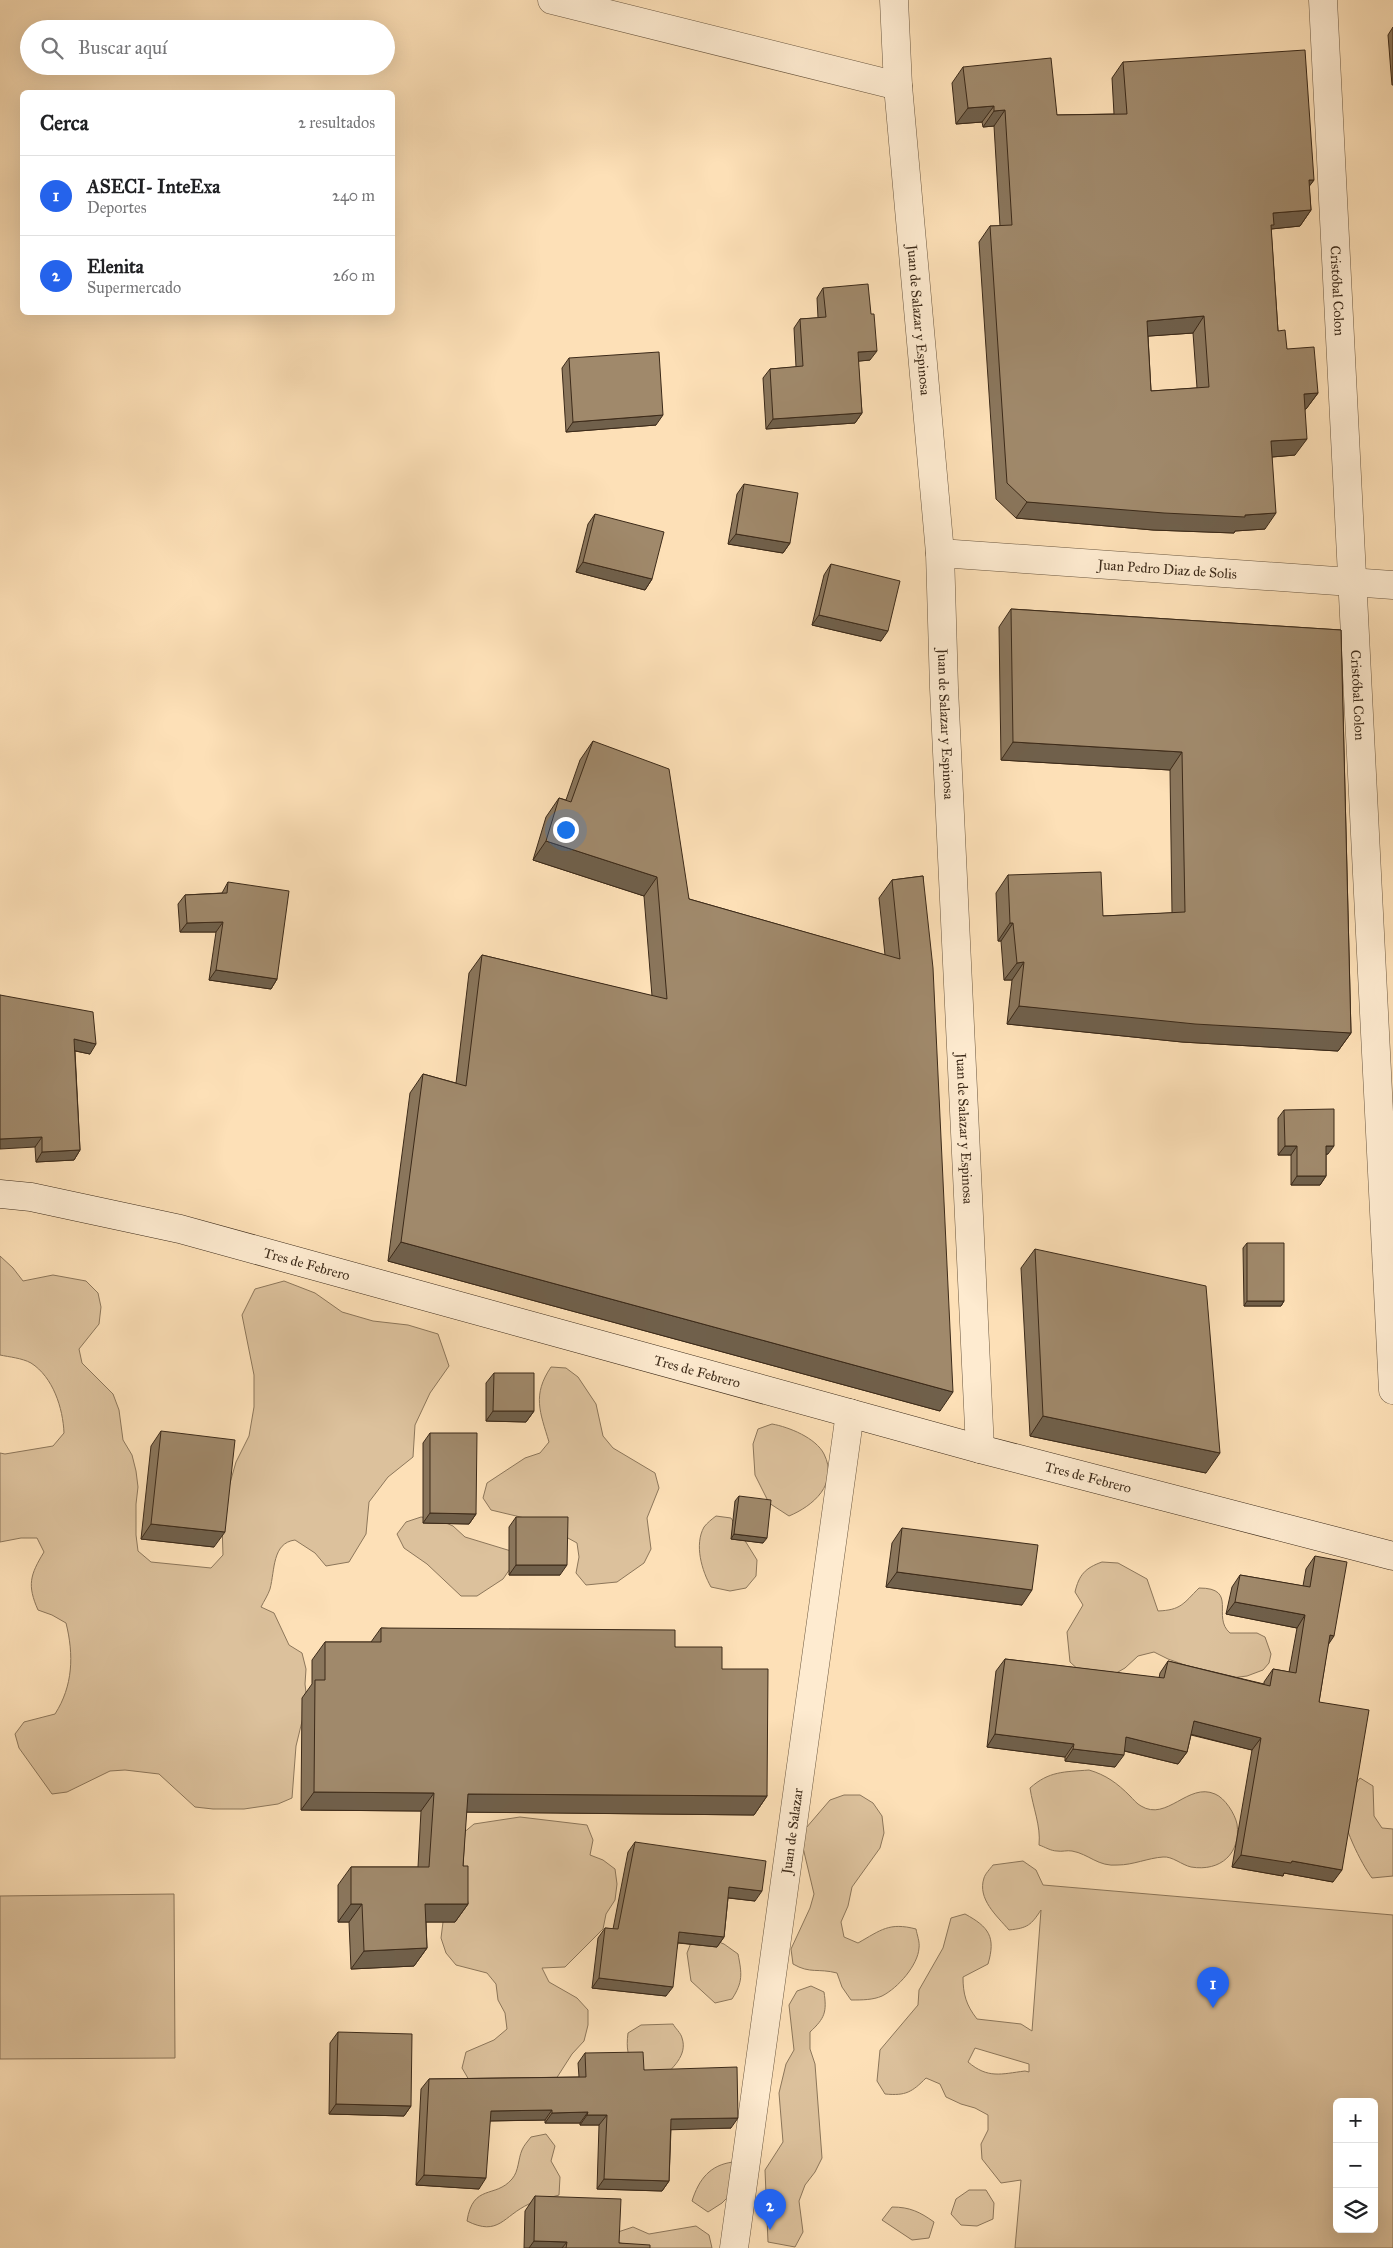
<!DOCTYPE html>
<html lang="es">
<meta charset="utf-8">
<style>
:root{--surface:#fff;--page:#f6f6f6;--text:#202124;--muted:#757577;--line:#e0e0e0;--accent:#2563eb}
body{margin:0;font-family:"IM FELL Great Primer",serif;background:var(--page);color:var(--text)}
.controls{position:absolute;right:15px;bottom:15px;display:grid;overflow:hidden;border-radius:8px;box-shadow:0 5px 20px #0002}
.controls button{width:45px;height:45px;display:grid;place-items:center;padding:0;border:0;border-bottom:1px solid var(--line);background:var(--surface);color:var(--text);font:25px sans-serif}
.you{position:absolute;left:565px;top:829px;width:18px;height:18px;margin:-12px;border:4px solid #fff;border-radius:50%;background:#1a73e8;box-shadow:0 0 0 8px #1a73e833}
.badge{display:grid;place-items:center;width:32px;height:32px;border-radius:50%;background:var(--accent);color:#fff;font-size:16px;font-weight:700}
.pin{position:absolute;translate:-50% -41px;filter:drop-shadow(0 1px 2px #0008)}
.pin::after{content:'';position:absolute;top:26px;width:18px;height:15px;background:inherit;clip-path:polygon(0 0,100% 0,50% 100%)}
.list{margin:0;padding:0;list-style:none}
h2{display:flex;justify-content:space-between;align-items:center;height:65px;margin:0;padding:0 20px;font-size:21px}
h2 small{font-size:16px;font-weight:400;color:var(--muted)}
.list li{display:grid;grid-template-columns:32px 1fr auto;gap:15px;align-items:center;box-sizing:border-box;height:80px;padding:0 20px;border-top:1px solid var(--line)}
.list b{display:block;font-size:19px;white-space:nowrap}
.list p{margin:0;font-size:16px;white-space:nowrap;color:var(--muted)}
.list em{font-size:16px;font-style:normal;color:var(--muted)}
.icon{flex:none;width:28px;height:28px;fill:none;stroke:currentColor;stroke-width:2;stroke-linecap:round;stroke-linejoin:round}
.map{position:relative;flex:none;width:1393px;height:2248px;overflow:hidden}
.search{position:absolute;background:var(--surface);box-shadow:0 5px 20px #0002;left:20px;top:20px;width:375px;height:55px;display:flex;align-items:center;gap:12px;box-sizing:border-box;padding:0 18px;border-radius:28px;color:var(--muted);font-size:19px}
.panel{position:absolute;background:var(--surface);box-shadow:0 5px 20px #0002;left:20px;top:90px;width:375px;height:225px;border-radius:8px}
.map>svg:first-child{display:block}
</style>
<div class="map">
<svg width="1393" height="2248" viewBox="0 0 1393 2248">
<rect width="100%" height="100%" fill="#fde0b7"/>
<filter id="stains"><feTurbulence type="fractalNoise" baseFrequency=".004" numOctaves="4"/><feColorMatrix values="0 0 0 0 .2 0 0 0 0 .09 0 0 0 0 .02 0 0 0 .5 -.17"/></filter>
<radialGradient id="worn" r=".72"><stop offset=".6" stop-color="#630" stop-opacity="0"/><stop offset="1" stop-color="#630" stop-opacity=".3"/></radialGradient>
<path fill="#dcc19c" stroke="#8c765a" fill-rule="evenodd" d="M 0,1256 L 13,1268 L 23,1281 L 53,1275 L 86,1281 L 98,1293 L 101,1307 L 99,1324 L 79,1349 L 82,1363 L 113,1394 L 119,1410 L 123,1440 L 132,1455 L 136,1471 L 138,1487 L 136,1504 L 136,1535 L 138,1551 L 151,1562 L 211,1568 L 223,1555 L 222,1524 L 228,1490 L 236,1462 L 249,1436 L 254,1407 L 254,1375 L 242,1315 L 255,1289 L 284,1281 L 315,1293 L 342,1312 L 373,1321 L 408,1325 L 438,1334 L 449,1366 L 430,1393 L 415,1425 L 413,1457 L 388,1477 L 369,1502 L 366,1534 L 349,1562 L 326,1566 L 315,1553 L 295,1540 C 272,1543 275,1570 270,1589 C 268,1595 264,1601 261,1607 L 274,1613 L 289,1645 L 302,1653 L 306,1669 L 305,1684 L 307,1701 L 296,1746 L 292,1798 L 278,1804 L 244,1809 L 213,1809 L 195,1807 L 159,1774 L 125,1770 L 110,1771 L 67,1792 L 52,1794 L 19,1748 L 15,1734 L 24,1722 L 55,1714 C 73,1686 74,1655 66,1623 L 52,1615 L 38,1610 C 27,1585 30,1575 44,1552 L 37,1538 L 21,1538 L 0,1542 L 0,1453 L 5,1454 L 53,1446 L 64,1433 C 63,1408 53,1377 31,1363 C 22,1358 9,1357 0,1355 Z
M 551,1367 L 566,1368 L 578,1377 L 596,1404 L 603,1436 L 613,1448 L 655,1473 L 659,1488 L 647,1518 L 651,1549 L 644,1563 L 617,1582 L 586,1585 L 576,1573 L 579,1557 L 577,1543 L 537,1521 L 491,1510 L 483,1498 L 487,1483 L 525,1458 L 540,1453 L 549,1442 C 540,1412 532,1395 551,1367 Z
M 772,1424 C 789,1427 816,1438 824,1454 C 839,1484 813,1506 789,1516 L 769,1503 L 755,1475 L 753,1444 L 758,1429 Z
M 716,1516 L 731,1518 L 757,1560 L 756,1576 L 746,1588 L 730,1591 L 711,1587 C 702,1571 694,1545 704,1527 C 707,1523 712,1519 716,1516 Z
M 421,1517 L 437,1519 L 453,1526 L 465,1537 L 511,1551 L 512,1566 L 503,1579 L 477,1596 L 461,1596 L 427,1564 L 404,1548 L 397,1534 L 406,1522 Z
M 1102,1562 L 1118,1563 L 1147,1579 L 1158,1611 C 1181,1610 1183,1604 1199,1588 C 1239,1588 1211,1617 1230,1633 L 1257,1633 L 1265,1637 L 1271,1654 L 1269,1663 L 1263,1670 L 1247,1676 L 1224,1679 L 1168,1659 L 1154,1652 L 1138,1656 L 1125,1668 L 1111,1676 L 1082,1673 L 1070,1662 L 1067,1632 L 1083,1605 L 1075,1592 C 1079,1575 1085,1568 1102,1562 Z
M 1089,1770 C 1106,1775 1117,1783 1130,1796 C 1133,1799 1137,1804 1141,1806 C 1167,1822 1188,1782 1215,1794 C 1225,1798 1235,1814 1237,1824 C 1241,1853 1221,1872 1191,1867 C 1182,1865 1172,1856 1163,1857 C 1148,1858 1133,1865 1118,1865 C 1098,1867 1089,1854 1072,1851 C 1067,1850 1062,1852 1057,1851 C 1051,1851 1045,1847 1039,1845 C 1041,1826 1033,1808 1030,1788 C 1049,1771 1064,1772 1089,1770 Z
M 1360,1778 L 1373,1786 L 1374,1816 L 1382,1828 L 1393,1829 L 1393,1876 L 1372,1878 C 1362,1865 1340,1822 1343,1805 C 1345,1797 1355,1785 1360,1778 Z
M 844,1795 L 860,1795 L 873,1803 L 882,1816 L 884,1833 L 880,1848 L 852,1887 L 848,1906 L 841,1922 L 844,1937 L 858,1943 C 881,1930 889,1922 916,1929 C 917,1935 920,1942 919,1948 C 918,1965 898,1988 882,1996 C 873,2000 862,2000 851,2000 L 842,1987 L 837,1973 C 818,1968 810,1974 793,1964 L 791,1949 L 810,1908 L 814,1894 L 800,1835 L 830,1800 Z
M 520,1817 L 587,1825 L 593,1840 L 590,1855 L 603,1860 L 615,1869 L 617,1884 L 615,1900 L 606,1914 L 603,1929 L 565,1967 L 542,1968 L 549,1982 L 577,1998 L 588,2010 L 588,2025 L 584,2041 L 572,2054 L 547,2093 L 469,2080 L 462,2068 L 466,2052 L 494,2040 L 507,2029 L 505,2013 L 498,2000 L 496,1984 L 487,1973 L 456,1965 L 446,1953 L 441,1938 L 443,1922 L 455,1912 L 462,1834 L 474,1824 Z
M 1023,1861 L 1036,1870 L 1043,1885 L 1393,1915 L 1393,2248 L 1015,2248 L 1021,2180 L 1001,2183 L 982,2159 L 981,2144 L 988,2130 L 988,2115 L 975,2108 L 961,2104 L 946,2097 L 940,2084 L 926,2078 C 912,2092 906,2096 885,2094 L 877,2081 L 880,2050 L 918,2005 L 919,1990 L 943,1948 L 951,1918 L 965,1914 C 989,1927 996,1937 988,1964 L 963,1977 C 963,1994 966,2005 977,2019 L 1021,2024 L 1032,2031 L 1041,1910 C 1031,1925 1028,1928 1009,1930 C 997,1916 977,1899 984,1878 C 985,1874 990,1869 993,1865 ZM 975,2048 L 1029,2064 L 1029,2072 L 1025,2071 C 1001,2074 988,2079 968,2062 ZM 1337,2102 L 1374,2102 L 1374,2229 L 1337,2229 Z
M 174,1894 L 175,2058 L 0,2059 L 0,1896 Z
M 708,1938 L 724,1944 L 738,1954 C 742,1974 743,1982 732,1999 L 715,2003 L 691,1981 L 687,1953 L 692,1940 Z
M 811,1986 L 824,1992 C 827,2012 825,2018 810,2032 L 810,2049 L 815,2064 L 822,2158 L 815,2172 L 805,2185 L 799,2201 L 803,2232 L 795,2247 L 768,2242 L 765,2170 L 783,2142 L 779,2093 L 786,2064 L 794,2050 L 789,2005 L 797,1991 Z
M 673,2024 C 675,2028 681,2033 682,2038 C 688,2055 672,2069 661,2079 C 636,2065 624,2065 628,2033 L 641,2025 Z
M 546,2134 L 555,2146 L 551,2161 L 560,2177 L 559,2195 C 550,2198 538,2200 529,2204 C 503,2216 499,2237 467,2221 C 473,2183 495,2199 512,2179 C 519,2171 518,2159 522,2150 C 524,2145 528,2141 531,2137 Z
M 733,2162 L 735,2190 L 722,2203 L 708,2212 L 692,2201 C 699,2179 710,2165 733,2162 Z
M 969,2190 L 986,2190 L 994,2203 L 993,2219 L 977,2226 L 961,2225 L 951,2214 L 956,2199 Z
M 892,2207 C 910,2207 920,2212 934,2222 L 929,2238 L 912,2240 L 882,2220 Z
M 696,2226 L 709,2235 L 712,2248 L 616,2248 L 618,2232 L 633,2227 L 649,2234 Z"/>
<g fill="none" stroke-linecap="round" stroke-linejoin="round">
<defs>
<g id="street">
<path d="M 552,0 L 898,86"/>
<path id="s1" d="M 894,0 L 898,86 L 940,553 L 944,688 L 980,1449"/>
<path id="s2" d="M 1323,0 L 1393,1390"/>
<path id="s3" d="M 940,553 L 1393,585"/>
<path id="s4" d="M 734,2248 L 850,1413"/>
</g>
<g id="secondary">
<path id="s5" d="M 0,1194 L 31,1197 L 180,1229 L 980,1449 L 1393,1556"/>
</g>
</defs>
<use href="#street" stroke="#6c5840" stroke-width="29"/>
<use href="#secondary" stroke="#3c2a19" stroke-width="29"/>
<use href="#street" stroke="#feebd0" stroke-width="28"/>
<use href="#secondary" stroke="#feebd0" stroke-width="28"/>
</g>
<path fill="#8a765c" stroke="#3c2a19" fill-rule="evenodd" d="M 1393,27 L 1393,85 L 1392,85 L 1388,35 Z
M 1123,62 L 1314,180 L 1309,186 L 1311,210 L 1300,226 L 1271,229 L 1278,331 L 1287,349 L 1318,393 L 1306,409 L 1305,409 L 1295,455 L 1272,457 L 1265,529 L 1235,531 L 1234,533 L 1153,530 L 1016,518 L 996,499 L 979,242 L 990,226 L 1000,226 L 994,126 L 983,127 L 982,122 L 956,124 L 952,83 L 963,67 L 1057,115 L 1114,114 L 1112,78 ZM 1193,333 L 1197,388 L 1151,391 L 1148,336 Z
M 823,288 L 870,360 L 858,361 L 862,413 L 855,423 L 766,429 L 763,378 L 770,369 L 796,367 L 794,328 L 800,319 L 818,318 L 817,298 Z
M 569,358 L 656,425 L 566,432 L 562,368 Z
M 744,484 L 790,543 L 783,553 L 728,544 L 737,494 Z
M 595,514 L 652,579 L 645,590 L 576,572 L 588,524 Z
M 831,564 L 881,641 L 812,625 L 824,575 Z
M 1011,609 L 1341,630 L 1351,1033 L 1338,1051 L 1182,1042 L 1007,1024 L 1012,980 L 1004,980 L 1001,941 L 998,941 L 996,893 L 1008,875 L 1103,916 L 1172,913 L 1170,770 L 1001,760 L 999,627 Z
M 593,741 L 689,899 L 885,955 L 879,898 L 892,880 L 923,876 L 940,1411 L 388,1261 L 410,1093 L 423,1074 L 456,1083 L 469,973 L 482,955 L 652,996 L 644,896 L 533,860 L 546,817 L 559,798 L 566,800 L 580,760 Z
M 228,882 L 277,979 L 271,989 L 209,980 L 216,932 L 180,932 L 178,904 L 185,895 L 222,893 Z
M 0,995 L 90,1054 L 75,1051 L 80,1150 L 74,1160 L 36,1162 L 35,1147 Z
M 1284,1110 L 1328,1154 L 1326,1154 L 1326,1176 L 1320,1185 L 1291,1185 L 1291,1155 L 1278,1155 L 1278,1118 Z
M 1247,1243 L 1284,1301 L 1281,1306 L 1244,1306 L 1243,1248 Z
M 1035,1249 L 1206,1473 L 1030,1436 L 1021,1268 Z
M 494,1373 L 534,1411 L 526,1422 L 486,1421 L 486,1383 Z
M 161,1431 L 214,1547 L 141,1539 L 151,1446 Z
M 430,1433 L 476,1514 L 469,1524 L 423,1523 L 423,1443 Z
M 739,1496 L 763,1543 L 731,1539 L 735,1501 Z
M 516,1517 L 560,1575 L 509,1575 L 509,1527 Z
M 902,1528 L 1022,1605 L 886,1587 L 892,1543 Z
M 1315,1556 L 1328,1644 L 1319,1702 L 1333,1882 L 1284,1873 L 1283,1876 L 1232,1867 L 1252,1750 L 1191,1735 L 1187,1752 L 1178,1764 L 1124,1751 L 1115,1767 L 1065,1761 L 1065,1757 L 987,1747 L 996,1671 L 1005,1659 L 1159,1678 L 1160,1673 L 1168,1661 L 1264,1684 L 1264,1682 L 1273,1669 L 1289,1672 L 1297,1628 L 1226,1614 L 1232,1587 L 1240,1575 L 1303,1586 L 1306,1569 Z
M 381,1628 L 675,1647 L 722,1669 L 767,1796 L 754,1815 L 466,1812 L 463,1866 L 468,1904 L 455,1922 L 426,1922 L 427,1948 L 414,1966 L 351,1969 L 349,1922 L 338,1922 L 338,1885 L 351,1867 L 418,1867 L 421,1811 L 301,1810 L 302,1698 L 312,1684 L 312,1660 L 325,1642 L 371,1642 Z
M 635,1842 L 755,1901 L 728,1898 L 724,1937 L 717,1947 L 678,1943 L 666,1996 L 592,1988 L 598,1938 L 605,1928 L 613,1929 L 628,1852 Z
M 338,2032 L 411,2106 L 404,2116 L 329,2114 L 330,2043 Z
M 585,2053 L 644,2070 L 731,2128 L 671,2129 L 669,2181 L 662,2191 L 597,2189 L 599,2125 L 580,2125 L 580,2123 L 545,2123 L 545,2120 L 490,2121 L 479,2189 L 416,2185 L 421,2089 L 429,2079 L 579,2077 L 578,2063 Z
M 535,2196 L 619,2243 L 650,2248 L 524,2248 L 525,2211 Z"/>
<path fill="#70604b" stroke="#3c2a19" d="M 994,106 L 982,122 L 956,124 L 968,108 Z
M 1005,110 L 994,126 L 983,127 L 994,111 Z
M 1309,180 L 1314,180 L 1302,196 Z
M 1311,210 L 1300,226 L 1271,229 L 1262,241 L 1273,213 Z
M 1204,316 L 1193,333 L 1136,337 L 1147,321 Z
M 877,351 L 870,360 L 851,362 L 858,352 Z
M 1318,393 L 1306,409 L 1292,410 L 1304,394 Z
M 862,413 L 855,423 L 766,429 L 773,419 Z
M 663,415 L 656,425 L 566,432 L 573,422 Z
M 1307,439 L 1295,455 L 1260,458 L 1271,441 Z
M 1027,502 L 1245,515 L 1276,513 L 1265,529 L 1235,531 L 1234,533 L 1153,530 L 1016,518 Z
M 736,534 L 790,543 L 783,553 L 728,544 Z
M 583,562 L 652,579 L 645,590 L 576,572 Z
M 819,615 L 888,631 L 881,641 L 812,625 Z
M 1013,742 L 1182,752 L 1170,770 L 1001,760 Z
M 546,841 L 657,877 L 644,896 L 533,860 Z
M 223,922 L 216,932 L 180,932 L 187,923 Z
M 1010,923 L 1013,923 L 1001,941 L 998,941 Z
M 1024,962 L 1012,980 L 1004,980 L 1017,963 Z
M 216,970 L 277,979 L 271,989 L 209,980 Z
M 1019,1006 L 1351,1033 L 1338,1051 L 1182,1042 L 1007,1024 Z
M 74,1039 L 96,1044 L 90,1054 L 67,1049 Z
M 42,1137 L 35,1147 L 0,1149 L 0,1139 Z
M 1285,1146 L 1297,1146 L 1291,1155 L 1278,1155 Z
M 1326,1146 L 1334,1146 L 1328,1154 L 1320,1155 Z
M 80,1150 L 74,1160 L 36,1162 L 42,1152 Z
M 1297,1176 L 1326,1176 L 1320,1185 L 1291,1185 Z
M 401,1242 L 953,1392 L 940,1411 L 388,1261 Z
M 1247,1301 L 1284,1301 L 1281,1306 L 1244,1306 Z
M 493,1411 L 534,1411 L 526,1422 L 486,1421 Z
M 1043,1416 L 1220,1453 L 1206,1473 L 1030,1436 Z
M 430,1513 L 476,1514 L 469,1524 L 423,1523 Z
M 151,1524 L 225,1532 L 214,1547 L 141,1539 Z
M 734,1534 L 767,1538 L 763,1543 L 731,1539 Z
M 516,1565 L 567,1565 L 560,1575 L 509,1575 Z
M 897,1572 L 1032,1590 L 1022,1605 L 886,1587 Z
M 1235,1602 L 1305,1615 L 1297,1628 L 1226,1614 Z
M 1330,1635 L 1334,1636 L 1326,1648 Z
M 1194,1721 L 1261,1738 L 1252,1750 L 1186,1733 Z
M 995,1734 L 1074,1744 L 1065,1757 L 987,1747 Z
M 1126,1737 L 1187,1752 L 1178,1764 L 1117,1749 Z
M 1073,1749 L 1124,1755 L 1115,1767 L 1065,1761 Z
M 314,1792 L 434,1793 L 421,1811 L 301,1810 Z
M 468,1794 L 767,1796 L 754,1815 L 455,1812 Z
M 1241,1855 L 1292,1861 L 1342,1870 L 1333,1882 L 1284,1873 L 1283,1876 L 1232,1867 Z
M 729,1887 L 762,1891 L 755,1901 L 722,1897 Z
M 351,1904 L 362,1904 L 349,1922 L 338,1922 Z
M 425,1904 L 468,1904 L 455,1922 L 412,1922 Z
M 679,1932 L 724,1937 L 717,1947 L 672,1942 Z
M 427,1948 L 414,1966 L 351,1969 L 364,1951 Z
M 599,1978 L 673,1987 L 666,1996 L 592,1988 Z
M 336,2104 L 411,2106 L 404,2116 L 329,2114 Z
M 552,2110 L 545,2120 L 484,2121 L 491,2111 Z
M 588,2112 L 580,2123 L 545,2123 L 552,2113 Z
M 587,2115 L 607,2115 L 599,2125 L 580,2125 Z
M 738,2118 L 731,2128 L 664,2130 L 671,2119 Z
M 424,2175 L 486,2178 L 479,2189 L 416,2185 Z
M 604,2179 L 669,2181 L 662,2191 L 597,2189 Z
M 534,2241 L 567,2242 L 562,2248 L 529,2248 Z"/>
<path fill="#a0896b" stroke="#3c2a19" fill-rule="evenodd" d="M 1305,50 L 1314,180 L 1309,180 L 1311,210 L 1273,213 L 1274,225 L 1271,225 L 1278,331 L 1285,330 L 1287,349 L 1314,347 L 1318,393 L 1304,394 L 1307,439 L 1271,441 L 1276,513 L 1245,515 L 1245,517 L 1164,513 L 1027,502 L 1007,483 L 990,226 L 1012,225 L 1005,110 L 994,111 L 994,106 L 968,108 L 963,67 L 1051,58 L 1057,115 L 1127,114 L 1123,62 ZM 1204,316 L 1209,387 L 1151,391 L 1147,321 Z
M 868,284 L 871,314 L 874,314 L 877,351 L 858,352 L 862,413 L 773,419 L 770,369 L 803,366 L 800,319 L 826,317 L 823,288 Z
M 659,352 L 663,415 L 573,422 L 569,358 Z
M 744,484 L 798,493 L 790,543 L 736,534 Z
M 595,514 L 664,532 L 652,579 L 583,562 Z
M 831,564 L 900,581 L 888,631 L 819,615 Z
M 1011,609 L 1341,630 L 1351,1033 L 1195,1024 L 1019,1006 L 1024,962 L 1017,963 L 1013,923 L 1010,923 L 1008,875 L 1101,872 L 1103,916 L 1185,912 L 1182,752 L 1013,742 Z
M 593,741 L 669,769 L 689,899 L 900,959 L 892,880 L 923,876 L 933,968 L 953,1392 L 401,1242 L 423,1074 L 466,1086 L 482,955 L 667,999 L 657,877 L 546,841 L 559,798 L 571,802 Z
M 228,882 L 289,891 L 277,979 L 216,970 L 223,922 L 187,923 L 185,895 L 227,893 Z
M 0,995 L 93,1012 L 96,1044 L 74,1039 L 80,1150 L 42,1152 L 42,1137 L 0,1139 Z
M 1334,1109 L 1334,1146 L 1326,1146 L 1326,1176 L 1297,1176 L 1297,1146 L 1285,1146 L 1284,1110 Z
M 1247,1243 L 1284,1243 L 1284,1301 L 1247,1301 Z
M 1035,1249 L 1206,1286 L 1220,1453 L 1043,1416 Z
M 494,1373 L 534,1373 L 534,1411 L 493,1411 Z
M 161,1431 L 235,1440 L 225,1532 L 151,1524 Z
M 430,1433 L 477,1433 L 476,1514 L 430,1513 Z
M 739,1496 L 771,1500 L 767,1538 L 734,1534 Z
M 516,1517 L 568,1517 L 567,1565 L 516,1565 Z
M 902,1528 L 1038,1545 L 1032,1590 L 897,1572 Z
M 1315,1556 L 1347,1562 L 1334,1636 L 1330,1635 L 1319,1702 L 1369,1710 L 1342,1870 L 1292,1861 L 1291,1863 L 1241,1855 L 1261,1738 L 1194,1721 L 1187,1752 L 1126,1737 L 1124,1755 L 1073,1749 L 1074,1744 L 995,1734 L 1005,1659 L 1164,1678 L 1168,1661 L 1270,1686 L 1273,1669 L 1296,1673 L 1305,1615 L 1235,1602 L 1240,1575 L 1310,1587 Z
M 381,1628 L 675,1630 L 675,1647 L 722,1647 L 722,1669 L 768,1669 L 767,1796 L 468,1794 L 463,1866 L 468,1866 L 468,1904 L 425,1904 L 427,1948 L 364,1951 L 362,1904 L 351,1904 L 351,1867 L 429,1867 L 434,1793 L 314,1792 L 315,1680 L 325,1680 L 325,1642 L 381,1642 Z
M 635,1842 L 766,1861 L 762,1891 L 729,1887 L 724,1937 L 679,1932 L 673,1987 L 599,1978 L 605,1928 L 618,1929 Z
M 338,2032 L 412,2034 L 411,2106 L 336,2104 Z
M 643,2052 L 644,2070 L 737,2067 L 738,2118 L 671,2119 L 669,2181 L 604,2179 L 607,2115 L 587,2115 L 588,2112 L 552,2113 L 552,2110 L 491,2111 L 486,2178 L 424,2175 L 429,2079 L 586,2077 L 585,2053 Z
M 535,2196 L 621,2199 L 619,2243 L 650,2245 L 650,2248 L 566,2248 L 567,2242 L 534,2241 Z"/>
<g text-anchor="middle" dominant-baseline="central" stroke-width="4.5" stroke-linejoin="round" paint-order="stroke">
<g font-size="14" fill="#3c2a19" stroke="#feebd0">
<text stroke="none"><textPath href="#s2" startOffset="291">Cristóbal Colon</textPath></text>
<text stroke="none"><textPath href="#s1" startOffset="321">Juan de Salazar y Espinosa</textPath></text>
<text stroke="none"><textPath href="#s3" startOffset="228">Juan Pedro Diaz de Solis</textPath></text>
<text stroke="none"><textPath href="#s2" startOffset="696">Cristóbal Colon</textPath></text>
<text stroke="none"><textPath href="#s1" startOffset="726">Juan de Salazar y Espinosa</textPath></text>
<text stroke="none"><textPath href="#s1" startOffset="1131">Juan de Salazar y Espinosa</textPath></text>
<text stroke="none"><textPath href="#s5" startOffset="315">Tres de Febrero</textPath></text>
<text stroke="none"><textPath href="#s5" startOffset="720">Tres de Febrero</textPath></text>
<text stroke="none"><textPath href="#s5" startOffset="1125">Tres de Febrero</textPath></text>
<text stroke="none"><textPath href="#s4" startOffset="421">Juan de Salazar</textPath></text>
</g>
</g>
<rect width="100%" height="100%" filter="url(#stains)"/>
<rect width="100%" height="100%" fill="url(#worn)"/>
</svg>
<div class="controls">
<button>+</button>
<button>−</button>
<button><svg class="icon" aria-label="layers" viewBox="0 0 24 24"><path d="M12 4l9 5-9 5-9-5zM3 14l9 5 9-5"/></svg></button>
</div>
<div class="you"></div>
<div class="pin badge" style="left:1213px;top:2008px">1</div>
<div class="pin badge" style="left:770px;top:2230px">2</div>
<div class="search"><svg class="icon" aria-label="search" viewBox="0 0 24 24"><circle cx="10" cy="10" r="6"/><path d="M15 15l6 6"/></svg>Buscar aquí</div>
<section class="panel">
<h2>Cerca<small>2 resultados</small></h2>
<ul class="list">
<li><span class="badge">1</span><div><b>ASECI- InteExa</b><p>Deportes</p></div><em>240 m</em></li>
<li><span class="badge">2</span><div><b>Elenita</b><p>Supermercado</p></div><em>260 m</em></li>
</ul>
</section>
</div>
